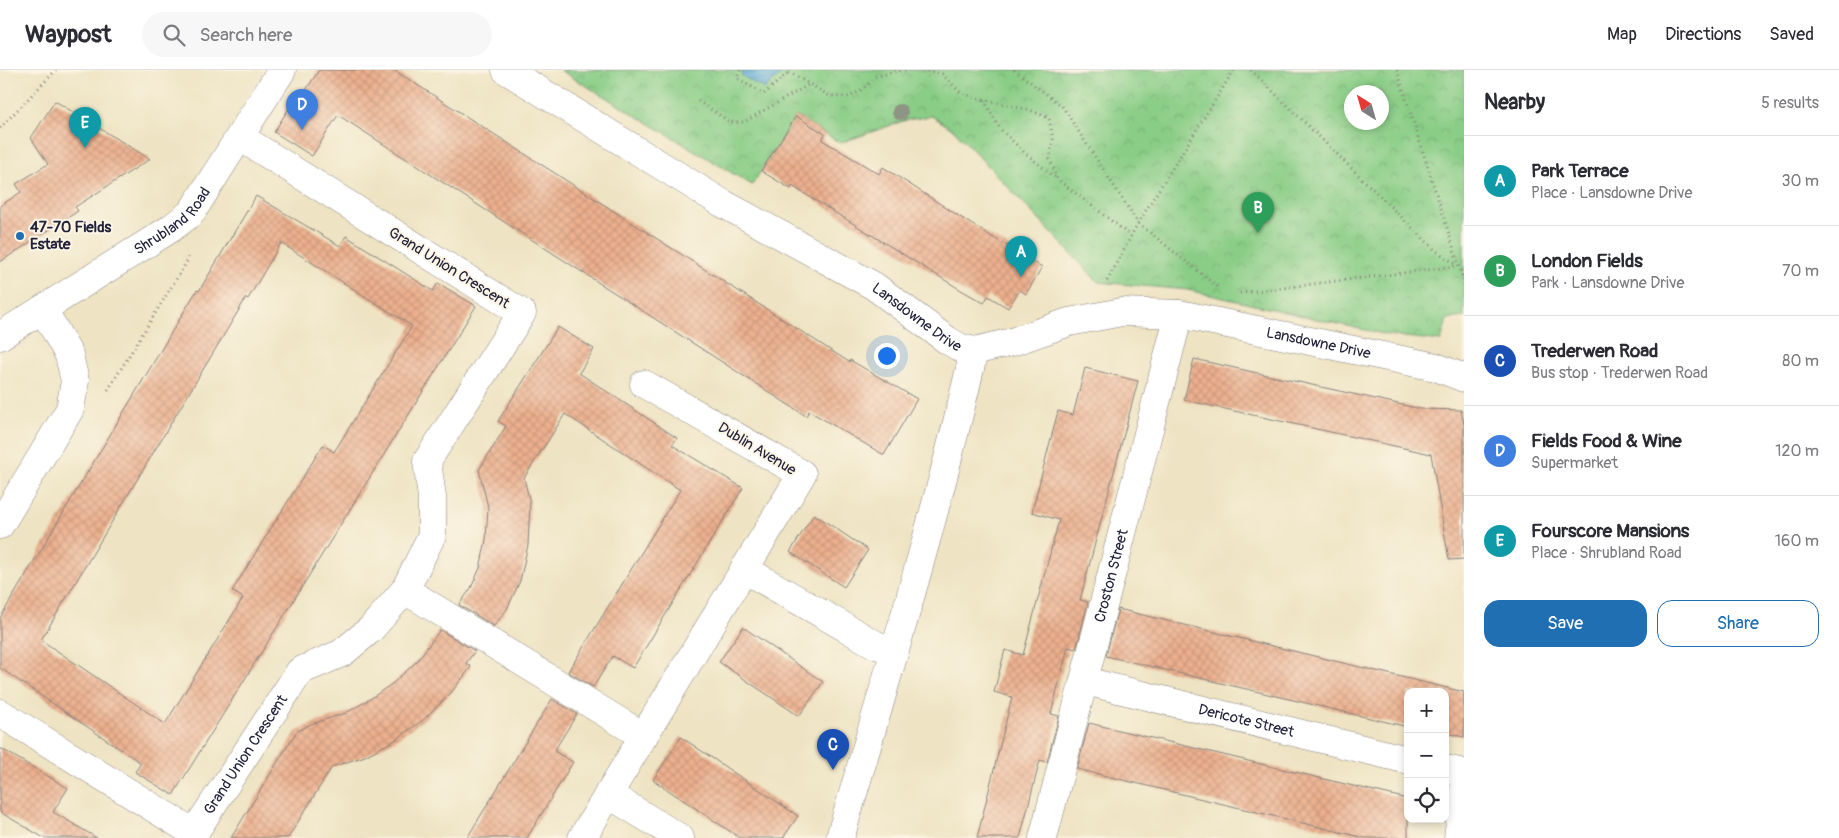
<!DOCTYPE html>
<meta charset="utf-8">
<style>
:root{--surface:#fff;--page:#f7f7f7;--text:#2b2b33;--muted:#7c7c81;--line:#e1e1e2;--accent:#1f6fb2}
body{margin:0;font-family:Pangolin,sans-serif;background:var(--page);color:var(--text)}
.controls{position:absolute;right:15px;bottom:15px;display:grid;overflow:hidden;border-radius:10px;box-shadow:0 2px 8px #0003}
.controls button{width:45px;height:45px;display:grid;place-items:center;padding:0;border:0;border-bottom:1px solid var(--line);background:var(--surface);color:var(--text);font:25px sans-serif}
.compass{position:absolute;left:1344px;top:15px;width:45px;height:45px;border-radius:50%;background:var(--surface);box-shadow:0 2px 8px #0003;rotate:323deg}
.you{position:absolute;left:886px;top:285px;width:18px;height:18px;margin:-12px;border:4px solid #fff;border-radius:50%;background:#1a73e8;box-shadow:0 0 0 8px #1a73e833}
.badge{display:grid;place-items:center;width:32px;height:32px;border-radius:50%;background:var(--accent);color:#fff;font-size:16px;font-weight:700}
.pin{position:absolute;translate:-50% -41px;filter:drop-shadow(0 1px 2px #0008)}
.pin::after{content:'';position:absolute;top:26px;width:18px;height:15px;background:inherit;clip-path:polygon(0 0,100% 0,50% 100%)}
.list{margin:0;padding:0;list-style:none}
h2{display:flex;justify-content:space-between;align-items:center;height:65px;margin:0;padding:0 20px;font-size:21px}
h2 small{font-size:16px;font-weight:400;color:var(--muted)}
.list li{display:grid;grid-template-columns:32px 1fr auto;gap:15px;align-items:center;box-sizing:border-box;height:90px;padding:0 20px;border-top:1px solid var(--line)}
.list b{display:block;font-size:19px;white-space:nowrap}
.list p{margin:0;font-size:16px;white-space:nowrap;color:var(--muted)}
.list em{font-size:16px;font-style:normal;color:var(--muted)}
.actions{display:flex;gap:10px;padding:15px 20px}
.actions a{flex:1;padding:11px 0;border:1px solid var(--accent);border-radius:15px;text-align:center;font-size:18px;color:var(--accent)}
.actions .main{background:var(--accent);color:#fff}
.icon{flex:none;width:28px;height:28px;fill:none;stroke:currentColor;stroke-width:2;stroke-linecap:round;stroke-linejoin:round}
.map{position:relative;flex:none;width:1464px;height:768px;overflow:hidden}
header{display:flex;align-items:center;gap:30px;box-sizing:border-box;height:70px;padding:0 25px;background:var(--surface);border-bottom:1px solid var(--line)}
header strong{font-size:24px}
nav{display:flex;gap:28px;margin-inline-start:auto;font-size:18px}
.search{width:350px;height:45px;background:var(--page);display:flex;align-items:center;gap:12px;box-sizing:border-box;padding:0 18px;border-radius:28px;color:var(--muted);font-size:19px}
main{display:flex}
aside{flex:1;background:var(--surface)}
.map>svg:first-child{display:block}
</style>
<header>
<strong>Waypost</strong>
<div class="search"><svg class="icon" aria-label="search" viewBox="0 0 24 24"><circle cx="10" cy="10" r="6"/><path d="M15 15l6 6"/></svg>Search here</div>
<nav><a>Map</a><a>Directions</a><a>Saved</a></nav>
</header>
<main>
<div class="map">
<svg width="1464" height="768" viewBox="0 0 1464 768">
<defs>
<pattern id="park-crowns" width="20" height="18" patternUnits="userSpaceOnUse" patternTransform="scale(1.25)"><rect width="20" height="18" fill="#89cd86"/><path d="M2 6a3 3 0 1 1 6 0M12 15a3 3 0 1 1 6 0" fill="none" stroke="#76b075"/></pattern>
<pattern id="water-rules" width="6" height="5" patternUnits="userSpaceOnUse" patternTransform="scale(1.25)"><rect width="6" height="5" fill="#5cadd7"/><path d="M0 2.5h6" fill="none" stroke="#4c8cb0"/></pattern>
<pattern id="building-cross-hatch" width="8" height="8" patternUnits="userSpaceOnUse" patternTransform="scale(1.25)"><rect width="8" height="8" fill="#ecb08e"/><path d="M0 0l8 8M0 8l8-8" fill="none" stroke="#ca977b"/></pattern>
</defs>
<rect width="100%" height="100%" fill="#fcf5e5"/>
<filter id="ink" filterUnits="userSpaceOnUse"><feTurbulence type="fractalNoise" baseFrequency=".02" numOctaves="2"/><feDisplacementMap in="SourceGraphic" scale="10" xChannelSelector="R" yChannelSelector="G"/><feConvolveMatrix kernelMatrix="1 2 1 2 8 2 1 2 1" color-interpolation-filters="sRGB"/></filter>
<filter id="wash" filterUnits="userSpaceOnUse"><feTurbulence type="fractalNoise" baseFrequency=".0096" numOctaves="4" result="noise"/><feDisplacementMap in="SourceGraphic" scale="20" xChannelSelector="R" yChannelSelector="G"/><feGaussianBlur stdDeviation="1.12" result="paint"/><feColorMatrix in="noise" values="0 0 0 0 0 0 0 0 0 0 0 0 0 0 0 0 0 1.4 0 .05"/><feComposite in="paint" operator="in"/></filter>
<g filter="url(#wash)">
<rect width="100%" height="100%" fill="#eee3c2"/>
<path fill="url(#park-crowns)" stroke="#567860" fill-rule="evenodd" d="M 560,0 L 1464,0 L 1464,247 L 1447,249 L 1441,271 L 1387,265 L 1188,220 L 1098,212 L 954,60 L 932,46 L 906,50 L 840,73 L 796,46 L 752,115 ZM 1352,22 L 1382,22 L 1382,52 L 1352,52 Z"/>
<path fill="url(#water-rules)" stroke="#3f6889" d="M 743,0 L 784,0 L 785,1 L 764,19 L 741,5 Z"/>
<g id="blocks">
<path fill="url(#building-cross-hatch)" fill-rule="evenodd" d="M 319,0 L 394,0 L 849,292 L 850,290 L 917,329 L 884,385 L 809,341 L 806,346 L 338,45 L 312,86 L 274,62 L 291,35 L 295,37 Z
M 55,31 L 150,89 L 75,137 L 78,141 L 0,192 L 0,136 L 21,122 L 16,114 L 48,94 L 31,68 Z
M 796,46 L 825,64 L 822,70 L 879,104 L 883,97 L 971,154 L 1042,197 L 1026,224 L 1020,220 L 1008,238 L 988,226 L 984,233 L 961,220 L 792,116 L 791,119 L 761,101 Z
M 256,126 L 340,176 L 346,166 L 433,221 L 438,213 L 476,236 L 173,725 L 135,702 L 141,693 L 0,598 L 0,548 L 197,220 L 199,221 ZM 281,173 L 412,256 L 334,382 L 323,375 L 232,521 L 243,528 L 165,654 L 41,570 L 246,228 L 248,229 Z
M 558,257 L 594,279 L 579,303 L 677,368 L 672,375 L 743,418 L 633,598 L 613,586 L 593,617 L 568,602 L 680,420 L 565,344 L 524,408 L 530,433 L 528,475 L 520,511 L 507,539 L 494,556 L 459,535 L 471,518 L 480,498 L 486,470 L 488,437 L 479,400 L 506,356 L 498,351 Z
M 1194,289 L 1421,339 L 1461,340 L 1464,354 L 1464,489 L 1449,490 L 1431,384 L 1184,330 Z
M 1085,298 L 1138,311 L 1080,530 L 1088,532 L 1076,579 L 1068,577 L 1051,644 L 1059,646 L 1047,692 L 1040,690 L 1020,768 L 977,768 L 1012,627 L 994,622 L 1005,580 L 1023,585 L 1059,450 L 1032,442 L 1058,341 L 1073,345 Z
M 814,444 L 868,480 L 844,517 L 790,482 Z
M 1118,539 L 1464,622 L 1464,667 L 1445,663 L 1445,622 L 1408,622 L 1408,657 L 1106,586 Z
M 743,557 L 823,612 L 799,646 L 719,592 Z
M 440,560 L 475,581 L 466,593 L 471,597 L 451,623 L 423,650 L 395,670 L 365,686 L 332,697 L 288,768 L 231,768 L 296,662 L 311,654 L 346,643 L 370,629 L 393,613 L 416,592 Z
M 552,629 L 577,644 L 554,681 L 573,692 L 527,768 L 467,768 Z
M 1089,653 L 1408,729 L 1408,768 L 1365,768 L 1077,699 Z
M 681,667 L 798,746 L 783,768 L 740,768 L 653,710 Z
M 0,678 L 68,718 L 53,742 L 97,768 L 44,768 L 0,742 Z"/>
</g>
</g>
<g filter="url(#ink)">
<use href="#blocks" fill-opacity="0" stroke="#88827e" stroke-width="1"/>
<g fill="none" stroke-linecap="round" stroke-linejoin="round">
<defs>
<g id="minor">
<path id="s1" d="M 506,0 L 722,133 L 874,216 L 947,270 L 961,278 L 974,281 L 1012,272 L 1069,252 L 1122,242 L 1179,244 L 1436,297 L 1464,308"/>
<path id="s2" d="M 0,266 L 170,159 L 191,143 L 282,0"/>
<path d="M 0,455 L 70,339 L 75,311 L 69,285 L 43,239"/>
<path d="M 744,499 L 876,575 L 894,580"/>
<path d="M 405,520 L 643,666"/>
<path id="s3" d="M 1085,611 L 1408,690"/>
<path id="s4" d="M 0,643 L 194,763 L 300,601 L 342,583 L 371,559 L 405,520 L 432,465 L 432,427 L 427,391 L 522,243 L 240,67"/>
<path d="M 1445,699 L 1464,703"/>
<path d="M 608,724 L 680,768"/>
<path d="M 582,768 L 802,404 L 644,314"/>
<path d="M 840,768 C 887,607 937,444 974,281"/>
<path id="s5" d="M 1043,768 L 1179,244"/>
<path d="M 1458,768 L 1464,718"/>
</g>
</defs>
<use href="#minor" stroke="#88827e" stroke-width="29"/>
<path stroke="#88827e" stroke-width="3" stroke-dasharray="1 4" stroke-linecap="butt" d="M 740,0 L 737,8 L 764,24 L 789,2
M 922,0 L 942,4 L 960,22 L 973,27 L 1030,40 L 1049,48 L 1053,69 L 1050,89 L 1057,109 L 1131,166
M 1014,0 L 1062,36 L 1138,153 L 1219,218
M 1251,0 L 1435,180 L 1458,196
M 1397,0 L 1464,211
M 789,2 L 830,26 L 850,27 L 864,18 L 875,7 L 892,2 L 909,0
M 984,30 L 1000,59 L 1024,82 L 1057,109
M 698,31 L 730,52 L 744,52 L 810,14
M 0,58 L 56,0
M 1107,211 L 1138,153 L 1234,0
M 1240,223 L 1458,196
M 108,320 L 188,190 L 188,187"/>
<use href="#minor" stroke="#fff" stroke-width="28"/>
</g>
<circle fill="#8f9584" cx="900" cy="42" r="8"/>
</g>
<circle fill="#1f6fb2" stroke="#fcf5e5" stroke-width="2" cx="20" cy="166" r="5"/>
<g text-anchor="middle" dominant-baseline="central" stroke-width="4" stroke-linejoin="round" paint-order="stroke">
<g font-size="15" fill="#22223b" stroke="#fcf5e5">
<text stroke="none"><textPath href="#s2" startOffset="208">Shrubland Road</textPath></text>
<text transform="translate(449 198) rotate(32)">Grand Union Crescent</text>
<text stroke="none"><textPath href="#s1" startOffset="480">Lansdowne Drive</textPath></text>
<text stroke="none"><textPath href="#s1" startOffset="900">Lansdowne Drive</textPath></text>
<text transform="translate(757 379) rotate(31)">Dublin Avenue</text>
<text stroke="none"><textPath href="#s5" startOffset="271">Croston Street</textPath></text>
<text stroke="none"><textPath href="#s3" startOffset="166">Dericote Street</textPath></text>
<text stroke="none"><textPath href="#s4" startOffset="322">Grand Union Crescent</textPath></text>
</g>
<g font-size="15" font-weight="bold" fill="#22223b" stroke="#fcf5e5" text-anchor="start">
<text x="30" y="157">47-70 Fields<tspan x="30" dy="17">Estate</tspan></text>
</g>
</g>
</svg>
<div class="controls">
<button>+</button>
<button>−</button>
<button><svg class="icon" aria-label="locate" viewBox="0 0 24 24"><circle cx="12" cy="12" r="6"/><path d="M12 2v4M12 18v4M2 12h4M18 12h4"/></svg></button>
</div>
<svg class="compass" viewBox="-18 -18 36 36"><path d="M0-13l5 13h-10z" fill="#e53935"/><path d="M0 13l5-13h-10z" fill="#7c7c81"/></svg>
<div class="you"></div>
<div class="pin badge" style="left:1021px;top:207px;background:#0f9aa8">A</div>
<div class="pin badge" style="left:1258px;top:163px;background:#2e9e5b">B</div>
<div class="pin badge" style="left:833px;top:700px;background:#1a4fb4">C</div>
<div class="pin badge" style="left:302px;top:60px;background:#3f7fe0">D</div>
<div class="pin badge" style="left:85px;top:78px;background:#0f9aa8">E</div>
</div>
<aside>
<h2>Nearby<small>5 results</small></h2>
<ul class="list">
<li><span class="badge" style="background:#0f9aa8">A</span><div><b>Park Terrace</b><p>Place · Lansdowne Drive</p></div><em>30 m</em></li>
<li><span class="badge" style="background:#2e9e5b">B</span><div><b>London Fields</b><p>Park · Lansdowne Drive</p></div><em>70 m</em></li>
<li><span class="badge" style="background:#1a4fb4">C</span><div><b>Trederwen Road</b><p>Bus stop · Trederwen Road</p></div><em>80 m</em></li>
<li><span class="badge" style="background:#3f7fe0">D</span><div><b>Fields Food &amp; Wine</b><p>Supermarket</p></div><em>120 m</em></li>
<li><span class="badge" style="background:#0f9aa8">E</span><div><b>Fourscore Mansions</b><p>Place · Shrubland Road</p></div><em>160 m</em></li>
</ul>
<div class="actions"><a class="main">Save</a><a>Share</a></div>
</aside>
</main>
